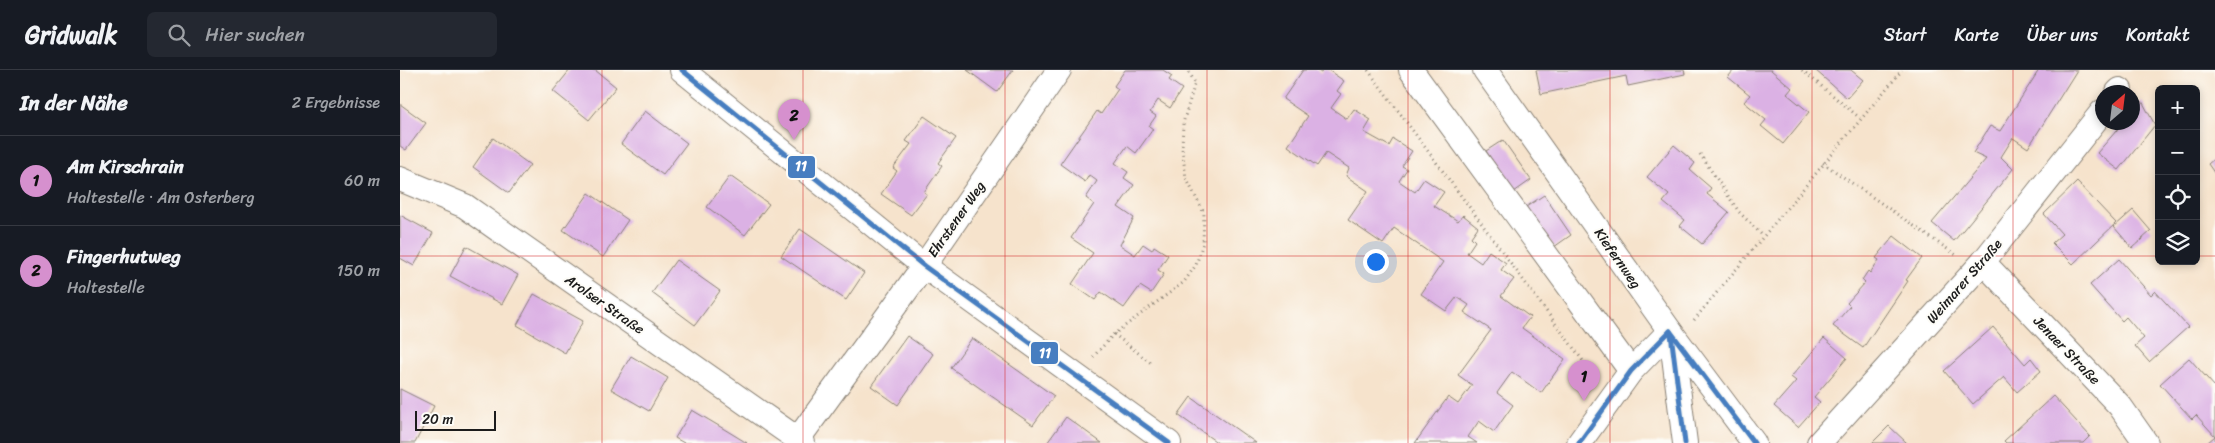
<!DOCTYPE html>
<html lang="de">
<meta charset="utf-8">
<style>
:root{--surface:#171b24;--page:#242831;--text:#f1f3f6;--muted:#9ea1a6;--line:#363941;--accent:#d690ce}
body{margin:0;font-family:Sriracha,sans-serif;background:var(--page);color:var(--text)}
.controls{position:absolute;right:15px;top:15px;display:grid;overflow:hidden;border-radius:8px;box-shadow:0 2px 8px #0003}
.controls button{width:45px;height:45px;display:grid;place-items:center;padding:0;border:0;border-bottom:1px solid var(--line);background:var(--surface);color:var(--text);font:25px sans-serif}
.compass{position:absolute;left:1695px;top:15px;width:45px;height:45px;border-radius:50%;background:var(--surface);box-shadow:0 2px 8px #0003;rotate:28deg}
.scale{position:absolute;left:15px;bottom:12px;width:81px;box-sizing:border-box;padding-left:5px;border:2px solid #1c1c1c;border-top:0;font-size:14px;line-height:18px;white-space:nowrap;color:#1c1c1c;-webkit-text-stroke:4px #fdfcf7;paint-order:stroke}
.you{position:absolute;left:975px;top:191px;width:18px;height:18px;margin:-12px;border:4px solid #fff;border-radius:50%;background:#1a73e8;box-shadow:0 0 0 8px #1a73e833}
.badge{display:grid;place-items:center;width:32px;height:32px;border-radius:50%;background:var(--accent);color:#111;font-size:16px;font-weight:700}
.pin{position:absolute;translate:-50% -41px;filter:drop-shadow(0 1px 2px #0008)}
.pin::after{content:'';position:absolute;top:26px;width:18px;height:15px;background:inherit;clip-path:polygon(0 0,100% 0,50% 100%)}
.list{margin:0;padding:0;list-style:none}
h2{display:flex;justify-content:space-between;align-items:center;height:65px;margin:0;padding:0 20px;font-size:21px}
h2 small{font-size:16px;font-weight:400;color:var(--muted)}
.list li{display:grid;grid-template-columns:32px 1fr auto;gap:15px;align-items:center;box-sizing:border-box;height:90px;padding:0 20px;border-top:1px solid var(--line)}
.list b{display:block;font-size:19px;white-space:nowrap}
.list p{margin:0;font-size:16px;white-space:nowrap;color:var(--muted)}
.list em{font-size:16px;font-style:normal;color:var(--muted)}
.icon{flex:none;width:28px;height:28px;fill:none;stroke:currentColor;stroke-width:2;stroke-linecap:round;stroke-linejoin:round}
.map{position:relative;flex:none;width:1815px;height:373px;overflow:hidden}
header{display:flex;align-items:center;gap:30px;box-sizing:border-box;height:70px;padding:0 25px;background:var(--surface);border-bottom:1px solid var(--line)}
header strong{font-size:24px}
nav{display:flex;gap:28px;margin-inline-start:auto;font-size:18px}
.search{width:350px;height:45px;background:var(--page);display:flex;align-items:center;gap:12px;box-sizing:border-box;padding:0 18px;border-radius:8px;color:var(--muted);font-size:19px}
main{display:flex}
aside{flex:1;background:var(--surface)}
.map>svg:first-child{display:block}
</style>
<header>
<strong>Gridwalk</strong>
<div class="search"><svg class="icon" aria-label="search" viewBox="0 0 24 24"><circle cx="10" cy="10" r="6"/><path d="M15 15l6 6"/></svg>Hier suchen</div>
<nav><a>Start</a><a>Karte</a><a>Über uns</a><a>Kontakt</a></nav>
</header>
<main>
<aside>
<h2>In der Nähe<small>2 Ergebnisse</small></h2>
<ul class="list">
<li><span class="badge">1</span><div><b>Am Kirschrain</b><p>Haltestelle · Am Osterberg</p></div><em>60 m</em></li>
<li><span class="badge">2</span><div><b>Fingerhutweg</b><p>Haltestelle</p></div><em>150 m</em></li>
</ul>
</aside>
<div class="map">
<svg width="1815" height="373" viewBox="0 0 1815 373">
<rect width="100%" height="100%" fill="#fdfcf7"/>
<filter id="ink" filterUnits="userSpaceOnUse"><feTurbulence type="fractalNoise" baseFrequency=".02" numOctaves="2"/><feDisplacementMap in="SourceGraphic" scale="10" xChannelSelector="R" yChannelSelector="G"/><feConvolveMatrix kernelMatrix="1 2 1 2 8 2 1 2 1" color-interpolation-filters="sRGB"/></filter>
<filter id="wash" filterUnits="userSpaceOnUse"><feTurbulence type="fractalNoise" baseFrequency=".0096" numOctaves="4" result="noise"/><feDisplacementMap in="SourceGraphic" scale="20" xChannelSelector="R" yChannelSelector="G"/><feGaussianBlur stdDeviation="1.12" result="paint"/><feColorMatrix in="noise" values="0 0 0 0 0 0 0 0 0 0 0 0 0 0 0 0 0 1.4 0 .05"/><feComposite in="paint" operator="in"/></filter>
<g filter="url(#wash)">
<rect width="100%" height="100%" fill="#f6e3cc"/>
<g id="blocks">
<g fill="#dbb1e4">
<polygon points="170,0 195,0 216,17 189,50 153,21"/>
<polygon points="567,0 613,0 597,22"/>
<polygon points="725,0 763,0 772,6 769,10 782,19 770,38 758,30 750,42 756,46 749,56 753,59 736,83 727,76 715,93 728,102 724,108 734,115 718,137 734,148 720,175 735,185 743,174 752,180 754,176 768,185 758,200 764,204 751,223 740,216 724,238 701,222 695,230 672,214 693,183 671,168 694,134 686,128 697,111 689,105 685,112 660,94 697,41 701,44 718,19 714,16"/>
<polygon points="903,0 916,0 921,3 923,0 928,0 944,11 937,21 941,24 931,38 947,49 954,39 971,50 964,62 989,76 993,69 1012,81 1002,96 1007,99 999,111 1015,122 1024,109 1044,122 1034,136 1058,151 1063,145 1078,157 1071,167 1075,171 1067,183 1081,193 1089,181 1106,193 1101,200 1114,209 1101,226 1130,247 1122,258 1165,289 1141,323 1112,302 1097,323 1113,335 1094,362 1079,351 1068,367 1077,373 1015,373 1048,327 1058,334 1072,315 1058,305 1091,260 1064,242 1069,235 1057,227 1046,241 1021,224 1043,192 994,158 983,174 948,150 968,121 946,106 949,98 926,83 917,96 888,76 908,46 883,29"/>
<polygon points="1136,0 1284,0 1285,4 1228,16 1226,6 1141,24"/>
<polygon points="1334,0 1371,0 1392,18 1387,24 1409,42 1383,74 1361,56 1366,50 1344,32 1350,25 1328,7"/>
<polygon points="1415,0 1451,0 1463,10 1447,28"/>
<polygon points="1639,0 1677,0 1628,78 1613,68 1601,87 1613,99 1554,171 1532,153 1586,89 1573,83 1590,56 1600,61"/>
<polygon points="1742,31 1755,55 1719,100 1697,83 1724,52 1732,52 1732,42"/>
<polygon points="0,34 26,53 6,80 0,76"/>
<polygon points="245,41 287,73 263,105 221,74"/>
<polygon points="524,46 556,68 538,93 542,96 524,122 527,124 511,145 481,124 497,101 493,98 511,74 506,71"/>
<polygon points="93,68 130,95 109,123 73,97"/>
<polygon points="1103,70 1131,110 1114,122 1086,81"/>
<polygon points="1274,75 1295,93 1290,100 1311,118 1307,124 1329,142 1302,174 1280,156 1285,150 1263,132 1269,125 1247,107"/>
<polygon points="1815,88 1815,104 1808,94"/>
<polygon points="330,106 369,134 345,165 307,137"/>
<polygon points="1677,112 1716,153 1673,194 1652,173 1662,164 1644,144"/>
<polygon points="189,123 228,150 203,187 163,160"/>
<polygon points="1144,125 1171,165 1154,177 1126,137"/>
<polygon points="1733,140 1751,161 1732,178 1714,157"/>
<polygon points="0,145 33,163 14,196 0,188"/>
<polygon points="400,159 464,203 446,230 381,186"/>
<polygon points="1494,166 1522,188 1506,210 1508,211 1463,278 1433,256 1450,236 1447,233 1465,213 1462,210 1468,201 1470,203 1479,190 1476,188"/>
<polygon points="66,176 118,205 102,234 50,206"/>
<polygon points="1719,189 1751,225 1755,221 1788,257 1749,292 1735,276 1744,268 1726,247 1722,251 1690,215"/>
<polygon points="276,190 320,221 295,255 252,223"/>
<polygon points="134,224 183,251 165,283 117,255"/>
<polygon points="1593,257 1625,294 1631,288 1641,301 1617,322 1604,307 1573,334 1544,301"/>
<polygon points="507,266 533,284 498,335 471,316"/>
<polygon points="572,268 654,326 633,355 551,298"/>
<polygon points="1424,268 1447,288 1414,327 1420,332 1398,357 1374,336 1396,311 1391,307"/>
<polygon points="231,286 268,308 249,341 211,319"/>
<polygon points="1789,288 1815,317 1815,373 1807,373 1815,366 1796,345 1792,349 1760,314"/>
<polygon points="0,319 34,336 15,373 0,373"/>
<polygon points="1653,326 1690,366 1683,373 1606,373 1604,371"/>
<polygon points="791,327 856,373 818,373 778,345"/>
<polygon points="292,340 324,359 347,373 284,373 275,368"/>
<polygon points="666,347 702,373 647,373"/>
<polygon points="1489,356 1507,373 1472,373"/>
</g>
</g>
</g>
<g filter="url(#ink)">
<use href="#blocks" fill-opacity="0" stroke="#898074" stroke-width="1"/>
<g fill="none" stroke-linecap="round" stroke-linejoin="round">
<defs>
<g id="minor">
<polyline points="282,0 524,196 769,373"/>
<polyline points="1011,0 1231,301"/>
<polyline points="1085,0 1270,261 1354,373"/>
<polyline points="1718,22 1720,20"/>
<polyline points="0,109 65,136 403,373"/>
<polyline points="1583,192 1720,336 1746,373"/>
<polyline points="1271,263 1285,373"/>
<polyline points="398,369 524,196 659,0"/>
<polyline points="1179,373 1231,301 1270,261"/>
<polyline points="1419,373 1583,192 1702,42"/>
</g>
</defs>
<use href="#minor" stroke="#898074" stroke-width="26"/>
<g stroke="#898074" stroke-width="3" stroke-dasharray="1 4" stroke-linecap="butt">
<polyline points="968,0 1195,307"/>
<polyline points="1402,0 1460,48"/>
<polyline points="1300,84 1339,142 1363,166"/>
<polyline points="1423,93 1556,185"/>
<polyline points="1294,250 1502,0"/>
<polyline points="714,264 751,293"/>
<polyline points="693,287 714,264 784,212 796,195 803,173 804,143 786,108 782,78 783,53 795,13 788,0"/>
</g>
<use href="#minor" stroke="#fff" stroke-width="24"/>
<defs>
<g id="bus-1">
<polyline points="282,0 524,196 769,373"/>
<polyline points="1270,261 1354,373"/>
<polyline points="1271,264 1285,373"/>
<polyline points="1179,373 1231,301 1270,261"/>
</g>
</defs>
<use href="#bus-1" stroke="#fdfcf7" stroke-width="9"/>
<use href="#bus-1" stroke="#477ec0" stroke-width="5"/>
</g>
</g>
<path fill="none" stroke="#d62828" stroke-width="1" stroke-opacity="0.55" d="M 202,0 L 202,373M 403,0 L 403,373M 605,0 L 605,373M 807,0 L 807,373M 1008,0 L 1008,373M 1210,0 L 1210,373M 1412,0 L 1412,373M 1613,0 L 1613,373M 0,186 L 1759,186M 1796,186 L 1815,186"/>
<g text-anchor="middle" stroke-width="4" stroke-linejoin="round" paint-order="stroke">
<g font-size="14" fill="#1c1c1c" stroke="#fdfcf7">
<text transform="translate(556 149) rotate(-55)" y="5">Ehrstener Weg</text>
<text transform="translate(1218 188) rotate(55)" y="5">Kiefernweg</text>
<text transform="translate(1564 211) rotate(-49)" y="5">Weimarer Straße</text>
<text transform="translate(205 234) rotate(35)" y="5">Arolser Straße</text>
<text transform="translate(1667 280) rotate(46)" y="5">Jenaer Straße</text>
</g>
</g>
<g stroke="#fdfcf7" stroke-width="2">
<rect x="387" y="85" width="29" height="24" rx="5" fill="#477ec0"/>
<rect x="630" y="271" width="29" height="24" rx="5" fill="#477ec0"/>
</g>
<g font-size="14" text-anchor="middle" font-weight="bold" fill="#fff">
<text x="401" y="101">11</text>
<text x="645" y="288">11</text>
</g>
</svg>
<div class="controls">
<button>+</button>
<button>−</button>
<button><svg class="icon" aria-label="locate" viewBox="0 0 24 24"><circle cx="12" cy="12" r="6"/><path d="M12 2v4M12 18v4M2 12h4M18 12h4"/></svg></button>
<button><svg class="icon" aria-label="layers" viewBox="0 0 24 24"><path d="M12 4l9 5-9 5-9-5zM3 14l9 5 9-5"/></svg></button>
</div>
<svg class="compass" viewBox="-18 -18 36 36"><path d="M0-13l5 13h-10z" fill="#e53935"/><path d="M0 13l5-13h-10z" fill="#9ea1a6"/></svg>
<div class="scale">20 m</div>
<div class="you"></div>
<div class="pin badge" style="left:1184px;top:331px">1</div>
<div class="pin badge" style="left:394px;top:70px">2</div>
</div>
</main>
